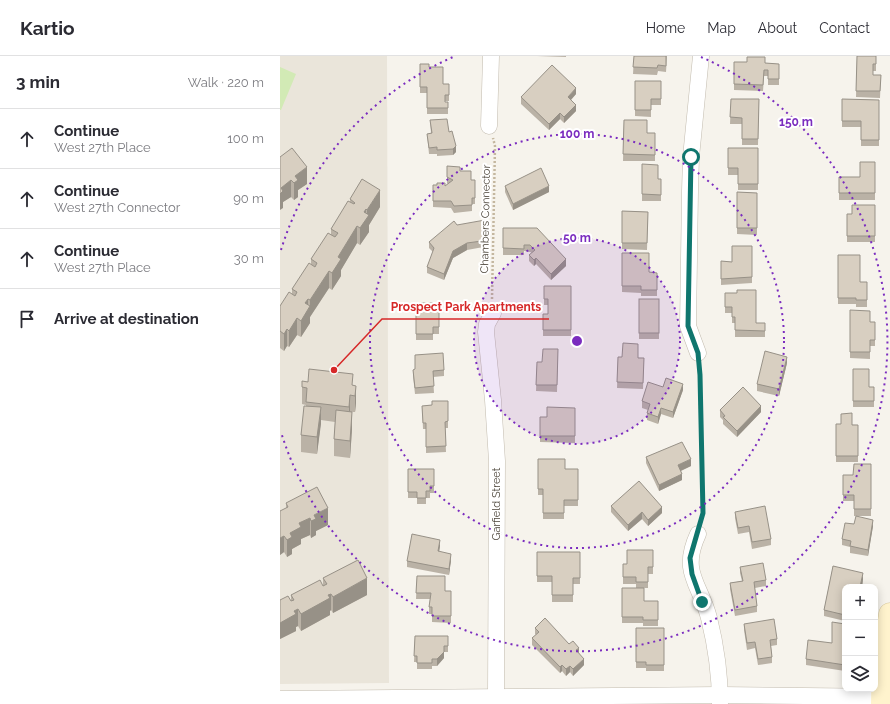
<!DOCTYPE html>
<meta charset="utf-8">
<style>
:root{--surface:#fff;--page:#f7f7f7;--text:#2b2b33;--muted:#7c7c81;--line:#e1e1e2}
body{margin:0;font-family:Raleway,sans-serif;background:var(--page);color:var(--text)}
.controls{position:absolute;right:12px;bottom:12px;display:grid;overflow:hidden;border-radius:8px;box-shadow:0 2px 10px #0003}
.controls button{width:36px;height:36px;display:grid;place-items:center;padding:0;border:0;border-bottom:1px solid var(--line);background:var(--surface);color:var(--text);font:20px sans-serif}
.stop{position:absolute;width:12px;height:12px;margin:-9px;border:3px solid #0f766e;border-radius:50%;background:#fff}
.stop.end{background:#0f766e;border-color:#fff;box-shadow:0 1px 4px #0008}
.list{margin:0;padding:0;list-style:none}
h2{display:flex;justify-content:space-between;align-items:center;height:52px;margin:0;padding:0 16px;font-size:17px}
h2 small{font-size:13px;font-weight:400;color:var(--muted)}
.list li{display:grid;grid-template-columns:26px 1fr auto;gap:12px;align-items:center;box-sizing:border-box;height:60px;padding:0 16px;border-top:1px solid var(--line)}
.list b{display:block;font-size:15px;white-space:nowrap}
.list p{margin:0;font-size:13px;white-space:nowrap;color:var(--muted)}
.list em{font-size:13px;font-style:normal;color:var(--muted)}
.icon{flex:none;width:22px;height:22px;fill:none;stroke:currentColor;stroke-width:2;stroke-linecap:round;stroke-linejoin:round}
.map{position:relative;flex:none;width:610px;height:648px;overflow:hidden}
header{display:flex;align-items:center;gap:24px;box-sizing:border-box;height:56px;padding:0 20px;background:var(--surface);border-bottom:1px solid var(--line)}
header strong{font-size:19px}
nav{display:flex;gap:22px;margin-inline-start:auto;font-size:14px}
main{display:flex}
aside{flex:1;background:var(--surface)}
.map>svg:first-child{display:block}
</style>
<header>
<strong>Kartio</strong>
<nav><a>Home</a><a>Map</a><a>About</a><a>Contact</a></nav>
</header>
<main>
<aside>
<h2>3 min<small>Walk · 220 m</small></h2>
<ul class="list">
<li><svg class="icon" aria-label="ahead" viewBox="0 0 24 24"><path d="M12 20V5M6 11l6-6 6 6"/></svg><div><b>Continue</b><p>West 27th Place</p></div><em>100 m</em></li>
<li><svg class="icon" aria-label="ahead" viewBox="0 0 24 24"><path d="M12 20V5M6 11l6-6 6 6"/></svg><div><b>Continue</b><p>West 27th Connector</p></div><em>90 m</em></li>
<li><svg class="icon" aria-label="ahead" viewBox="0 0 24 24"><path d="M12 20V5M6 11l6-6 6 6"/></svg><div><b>Continue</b><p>West 27th Place</p></div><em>30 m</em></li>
<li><svg class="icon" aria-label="arrive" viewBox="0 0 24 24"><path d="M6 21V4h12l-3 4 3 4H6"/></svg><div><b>Arrive at destination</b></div></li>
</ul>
</aside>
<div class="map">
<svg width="610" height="648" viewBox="0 0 610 648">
<rect width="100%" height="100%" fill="#f6f3ec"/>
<polygon fill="#eae5da" points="0,0 107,0 109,627 0,628"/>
<polygon fill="#d2eab5" points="0,11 16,18 1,54 0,54"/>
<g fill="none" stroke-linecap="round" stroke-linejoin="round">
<defs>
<g id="street">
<polyline points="209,70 211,0"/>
<polyline points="213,257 207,268 206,276 213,344 217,405 216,641"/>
<polyline points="418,297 408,270 410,135 411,101 421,0"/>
<path d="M 418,478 C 400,517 420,527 429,562 C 436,590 440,619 440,648"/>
<polyline points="0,643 440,639 610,641"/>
</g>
<polyline id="secondary" points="602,648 603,603 610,558"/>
</defs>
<use href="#street" stroke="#c2bbae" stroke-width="17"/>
<use href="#secondary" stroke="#d6c79b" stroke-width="23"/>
<g stroke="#c4b79f" stroke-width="2.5" stroke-dasharray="2 2" stroke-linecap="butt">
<polyline points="212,243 215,90 213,82"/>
<polyline points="419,311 423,457 421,464"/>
</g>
<use href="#street" stroke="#fff" stroke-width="16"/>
<use href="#secondary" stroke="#fff3cd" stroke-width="22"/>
</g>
<g fill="#bab2a6">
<polygon points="257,0 286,0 286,1"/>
<polygon points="354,0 387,0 386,16 378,15 377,19 353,18"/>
<polygon points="577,0 596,0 596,15 593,15 593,19 601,19 600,42 576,41"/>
<polygon points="454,6 499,8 499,29 488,29 488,20 484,20 483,35 454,34"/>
<polygon points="140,8 149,11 163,28 169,28 169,45 165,45 165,46 168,46 168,58 147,58 147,37 140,37"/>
<polygon points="355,25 381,25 381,49 371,49 371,61 355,60"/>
<polygon points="296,38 291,44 296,55 284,67 280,63 269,74 241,48 241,41"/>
<polygon points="451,43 479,43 478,89 462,89 462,68 450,68"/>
<polygon points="562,43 599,44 599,90 581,90 581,71 562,71"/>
<polygon points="150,64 169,76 176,96 173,99 157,100 157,98 149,98 147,78 151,77"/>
<polygon points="344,64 367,77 375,77 375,105 343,105"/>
<polygon points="448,92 478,92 478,134 458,134 458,119 448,119"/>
<polygon points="0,101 27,128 18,134 18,141 14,144 11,141 3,146 3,152"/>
<polygon points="595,106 595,144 559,144 559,121 580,121"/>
<polygon points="362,108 378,123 381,123 381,145 362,145"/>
<polygon points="167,110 180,115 191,124 195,124 195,148 192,148 192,155 174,157 171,152 153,151 153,129 165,130 168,128 167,127"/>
<polygon points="225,130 269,136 233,154 225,136"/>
<polygon points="457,136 477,137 477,179 457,178"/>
<polygon points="70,143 100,151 89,169 89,176 80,189 77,187 61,214 61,220 52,234 49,232 30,261 30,267 21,281 17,279 9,291 7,290 4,295 0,292 0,250 12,238 12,233 31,208 31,203 51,178 51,173 70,146"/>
<polygon points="595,149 595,186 567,186 567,158 572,158"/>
<polygon points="342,155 368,156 367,194 342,193"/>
<polygon points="177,169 209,184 209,190 187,194 173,202 164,224 147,217 147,211 153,196 149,192 149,186"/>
<polygon points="223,172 286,210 271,224 256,208 254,210 249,205 249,199 252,197 250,196 244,195 244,199 223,199"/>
<polygon points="472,190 472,227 441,229 441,205 452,206"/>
<polygon points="342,197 369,216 377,217 377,240 361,240 361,237 342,236"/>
<polygon points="558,199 580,226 587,226 587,251 576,251 576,248 558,248"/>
<polygon points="264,230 291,230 291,280 263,280 263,258 268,258 268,249 264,249"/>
<polygon points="445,237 476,267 485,267 485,281 455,281 455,267 452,267 452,257 445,257"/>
<rect x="359" y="243" width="20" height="40"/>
<polygon points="136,247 153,250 159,250 159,278 153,278 153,284 136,284"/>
<polygon points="570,254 590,266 595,273 595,290 590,290 590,303 570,302"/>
<polygon points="278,293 277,336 256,335 257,306 262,306"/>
<polygon points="135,299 164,314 164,320 153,321 154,337 135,338 133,320 133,314 135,313"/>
<polygon points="338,301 364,302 363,333 337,332"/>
<polygon points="507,307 499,340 477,335 477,328"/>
<polygon points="573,313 589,331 594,331 594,351 573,351"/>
<polygon points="73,330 76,330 76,347 75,356 72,356 72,373 70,402 54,400 54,383 55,366 41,364 37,398 21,396 21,379 26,350 26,349 22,348 22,331"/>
<polygon points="383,331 403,334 393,362 381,358 378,368 367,364 367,357 368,354 362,352 362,345"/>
<polygon points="168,345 168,372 165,372 166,396 146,397 146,373 143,373 142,350 152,349"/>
<polygon points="295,352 295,387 260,386 260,361 267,361"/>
<polygon points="440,354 481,356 457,381 443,368 443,364 440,361"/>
<polygon points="556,368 578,369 578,406 556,406"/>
<polygon points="366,401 411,410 401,415 402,424 379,435 366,407"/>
<polygon points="258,403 285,413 298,413 298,450 284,450 284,463 263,463 263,439 258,439"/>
<polygon points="591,408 591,460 574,460 574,445 563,445 563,419 573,419"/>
<polygon points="128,413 154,413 154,437 150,437 150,442 146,442 146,448 137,448 137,442 128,442"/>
<polygon points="6,447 48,469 36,475 36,479 31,482 30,479 21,483 21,488 12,493 12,498 7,501 4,496 0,499 6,452"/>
<polygon points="331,450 382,457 368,470 362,463 348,475 331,456"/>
<polygon points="455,456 491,483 491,489 472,493 469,476 458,478 455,462"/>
<polygon points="574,468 593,470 588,500 570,497 570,491 562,489 562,483"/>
<polygon points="160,490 159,496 171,504 169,519 127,511 127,505"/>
<polygon points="373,494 373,518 368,518 368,532 356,532 356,528 343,528 343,508 347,508"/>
<polygon points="257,496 300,496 300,528 293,528 293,546 272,546 272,526 257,526"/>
<polygon points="553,510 583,523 582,531 565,531 565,565 544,560 544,554"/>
<polygon points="460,511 486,524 486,530 475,532 477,550 477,556 455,560 450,533 450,527 462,525 460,517"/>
<polygon points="137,520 165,535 171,535 171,567 152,566 152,558 149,558 149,551 150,543 136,543"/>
<polygon points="43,522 87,539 53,557 51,554 50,555 50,559 21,575 18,570 16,571 16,575 0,583 0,544 11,545 11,539 43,530"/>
<polygon points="342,532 364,545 378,545 378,570 363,570 363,567 342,567"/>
<polygon points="464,568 497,583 497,589 491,590 492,601 492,607 478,609 475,592 467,594 464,574"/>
<polygon points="565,568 565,615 526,609 526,603 552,587"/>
<polygon points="255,572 289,588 299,597 304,609 293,620 290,616 286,620 282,615 280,617 252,589 252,582 256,579 255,578"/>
<polygon points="356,572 384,572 384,615 366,615 366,612 356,612"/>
<polygon points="135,580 168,580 168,596 164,596 164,602 157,610 152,610 152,613 137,613 137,606 134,606"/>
</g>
<g fill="#979187">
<polygon points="296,32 296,38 288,47 288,41"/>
<polygon points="296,49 296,55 284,67 284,61"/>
<polygon points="280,57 280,63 269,74 269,68"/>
<polygon points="176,90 176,96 173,99 173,93"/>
<polygon points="27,111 27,128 18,134 18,141 14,144 14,127 15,120"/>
<polygon points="11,124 11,141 3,146 3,152 0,154 0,138 1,132"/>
<polygon points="269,130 269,136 233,154 233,148"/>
<polygon points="100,134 100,151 89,169 89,176 80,189 80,172 84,156 86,153 86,164 87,161 87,154"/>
<polygon points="77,170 77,187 61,214 61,220 52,234 52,217 58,201"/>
<polygon points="187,187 187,194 173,202 164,224 164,218 173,195"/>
<polygon points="256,202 256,208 254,210 254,204"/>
<polygon points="286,203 286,210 271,224 271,218"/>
<polygon points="49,215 49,232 30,261 30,244"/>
<polygon points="28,243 28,254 30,250 30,267 21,281 21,265 25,247"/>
<polygon points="17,262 17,279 9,291 9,275"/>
<polygon points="7,273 7,290 4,295 4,278"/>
<polygon points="507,301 507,307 499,340 499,333"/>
<polygon points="403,328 403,334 393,362 393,356"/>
<polygon points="76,330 76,347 75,356 75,340"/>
<polygon points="70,339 70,356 69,367 69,351"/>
<polygon points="481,350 481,356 457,381 457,375"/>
<polygon points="41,351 41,368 37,398 37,381"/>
<polygon points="381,352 381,358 378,368 378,361"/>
<polygon points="72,356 72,373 70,402 70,385"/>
<polygon points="411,403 411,410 398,416 398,409"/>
<polygon points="402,418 402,424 379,435 379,429"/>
<polygon points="382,451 382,457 368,470 368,464"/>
<polygon points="48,452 48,469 36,475 36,479 31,482 31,465 34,459"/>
<polygon points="362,456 362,463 348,475 348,469"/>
<polygon points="30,462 30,479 21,483 21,488 12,493 12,498 7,501 7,484 10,477 19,467"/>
<polygon points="593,464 593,470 588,500 588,494"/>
<polygon points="4,480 4,496 0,499 0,482"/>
<polygon points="160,484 160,490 158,502 158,495"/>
<polygon points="171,498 171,504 169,519 169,513"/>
<polygon points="583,517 583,523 582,531 580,531"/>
<polygon points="87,522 87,539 53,557 53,541"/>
<polygon points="51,538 51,554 50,555 50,559 21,575 21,558"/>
<polygon points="18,553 18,570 16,571 16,575 0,583 0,567 14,555"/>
<polygon points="299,592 299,598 296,594"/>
<polygon points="164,596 164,602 157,610 157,603"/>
<polygon points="304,603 304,609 293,620 293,613"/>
<polygon points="282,609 282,615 280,617 280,611"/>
<polygon points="290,610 290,616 286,620 286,613"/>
</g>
<g fill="#d8cfc1" stroke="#979187">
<polygon points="354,0 386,0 386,10 378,9 377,12 353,11"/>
<polygon points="577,0 596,0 596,8 593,8 593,19 601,19 600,35 576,35"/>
<polygon points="467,1 485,1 485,7 499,8 499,23 488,23 488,14 484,14 483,29 454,28 454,6 467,6"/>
<polygon points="140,8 149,8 149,11 163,11 163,28 169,28 169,39 165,39 165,46 168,46 168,52 147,52 147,31 140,31"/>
<polygon points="272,9 296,32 288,41 296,49 284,61 280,57 269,68 241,41"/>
<polygon points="355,25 381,25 381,43 371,43 371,54 355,54"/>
<polygon points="451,43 479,43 478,83 462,83 462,62 450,61"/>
<polygon points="562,43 599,44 599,84 581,84 581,65 562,65"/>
<polygon points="167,63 169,76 172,75 176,90 173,93 157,94 157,91 149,92 147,78 152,77 150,64"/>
<polygon points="344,64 367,64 367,77 375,77 375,99 343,98"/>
<polygon points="12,92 27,111 15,120 18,124 14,127 11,124 1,132 3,135 0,138 0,101"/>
<polygon points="448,92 478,92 478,128 458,128 458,112 448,112"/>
<polygon points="580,106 595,106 595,137 559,137 559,121 580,121"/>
<polygon points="362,108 378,109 378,123 381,123 381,139 362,138"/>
<polygon points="167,110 180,111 180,115 191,115 191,124 195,124 195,142 192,142 192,149 174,150 171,145 153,145 153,129 157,129 157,127 165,127 165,130 173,124 167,121"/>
<polygon points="261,112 269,130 233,148 225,130"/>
<polygon points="82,123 100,134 87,154 86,153 84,156 89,159 80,172 77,170 58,201 61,203 52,217 49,215 30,244 28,243 25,247 30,250 21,265 17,262 9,275 7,273 4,278 0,275 0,250 9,236 15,240 17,236 12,233 29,207 35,211 37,207 31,203 48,177 55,181 58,177 51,173 68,145 74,148 75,147 70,143"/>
<polygon points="457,136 477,137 477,172 457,172"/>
<polygon points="572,149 595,149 595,180 567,180 567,158 572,158"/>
<polygon points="342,155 368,156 367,187 342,187"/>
<polygon points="205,164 209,184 187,187 173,195 164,218 147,211 154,192 149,186 174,165 177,169"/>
<polygon points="223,172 257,172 286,203 271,218 256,202 254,204 249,199 255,194 250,189 244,189 244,193 223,192"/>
<polygon points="452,190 472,190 472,221 441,223 441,205 452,206"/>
<polygon points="342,197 369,197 369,216 377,217 377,234 361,234 361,230 342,230"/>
<polygon points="558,199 580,199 580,226 587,226 587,244 576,244 576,242 558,242"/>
<polygon points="264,230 291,230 291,274 263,274 263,258 268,258 268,243 264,243"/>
<polygon points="457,234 476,234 476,267 485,267 485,275 455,274 455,261 452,261 452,251 445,251 445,237 457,237"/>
<rect x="359" y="243" width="20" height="34"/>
<polygon points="136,247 153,247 153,250 159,250 159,271 153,271 153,278 136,278"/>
<polygon points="570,254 590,255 590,266 595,266 595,284 590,284 590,296 570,296"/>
<polygon points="343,287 358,288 358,302 364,302 363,327 337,326 338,301 342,301"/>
<polygon points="263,293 278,293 277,329 256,329 257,306 262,306"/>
<polygon points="485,295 507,301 499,333 477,328"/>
<polygon points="163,297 164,314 153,315 154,330 135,332 133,314 135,313 135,299"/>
<polygon points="29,313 73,318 72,329 76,330 75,340 70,339 69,351 26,346 27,332 22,331 22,325 28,326"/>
<polygon points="573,313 589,313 589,331 594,331 594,345 573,345"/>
<polygon points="386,322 403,328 393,356 381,352 378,361 367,357 370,348 362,345 368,326 383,331"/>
<polygon points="463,331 481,350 457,375 443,361 445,360 440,354"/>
<polygon points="152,345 168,345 168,365 165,366 166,390 146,391 146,367 143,367 142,350 152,349"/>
<polygon points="24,350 41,351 37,381 21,379"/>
<polygon points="267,351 295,352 295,380 260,380 260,361 267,361"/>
<polygon points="56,354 72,356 70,385 54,383"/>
<polygon points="572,357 572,369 578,369 578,400 556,400 556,368 561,368 561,358"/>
<polygon points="402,386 411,403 398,409 402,418 379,429 366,401"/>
<polygon points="258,403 285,403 285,413 298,413 298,444 284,444 284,457 263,457 263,433 258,433"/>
<polygon points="574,408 591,408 591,453 574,453 574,439 563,439 563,419 573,419"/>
<polygon points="128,413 154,413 154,430 150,430 150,435 146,435 146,442 137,442 137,436 128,436"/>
<polygon points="359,425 382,451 368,464 362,456 348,469 331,450"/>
<polygon points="37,431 48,452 34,459 36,463 31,465 30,462 19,467 21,471 10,477 12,481 7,484 4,480 0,482 0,455 8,451 6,447"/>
<polygon points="485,450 491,483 472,486 469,470 458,472 455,456"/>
<polygon points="576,460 593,464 588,494 570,490 571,485 562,483 565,467 574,468"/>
<polygon points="132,478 160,484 158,495 171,498 169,513 127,505"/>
<polygon points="347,494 373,494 373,511 368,511 368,526 356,526 356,521 343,521 343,508 347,508"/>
<polygon points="257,496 300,496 300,522 293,522 293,539 272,539 272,520 257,520"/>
<polygon points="78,504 87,522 53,541 51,538 48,539 50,542 21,558 18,553 14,555 16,558 0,567 0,544 8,540 11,545 14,544 11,539 40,524 43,530 47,528 43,522"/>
<polygon points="483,507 486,524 474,526 477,550 455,554 450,527 463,525 460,511"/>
<polygon points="553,510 583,517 580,531 576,531 568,529 568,531 565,531 565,559 544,554"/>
<polygon points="137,520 165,520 165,535 171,535 171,560 152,560 152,551 149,551 151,537 136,537"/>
<polygon points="342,532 364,532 364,545 378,545 378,564 363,564 363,561 342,561"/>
<polygon points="265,562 289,588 293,585 299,592 296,594 304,603 293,613 290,610 286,613 282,609 280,611 252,582 259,576 255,572"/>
<polygon points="494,563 497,583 490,584 492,601 478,603 475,586 467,587 464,568"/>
<polygon points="552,566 565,568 565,609 526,603 528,584 552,587"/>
<polygon points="356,572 384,572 384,609 366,609 366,606 356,606"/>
<polygon points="135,580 168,580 168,590 164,590 164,596 157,603 152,603 152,607 137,607 137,600 134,600"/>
</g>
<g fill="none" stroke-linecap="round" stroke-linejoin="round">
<polyline stroke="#0f766e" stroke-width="5" points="411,101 408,270 418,297 420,319 423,457 410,502 412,518 422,546"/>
</g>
<circle cx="297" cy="285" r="103" fill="#7b2cbf" fill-opacity=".12"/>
<g fill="none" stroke="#7b2cbf" stroke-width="2" stroke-dasharray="2 4">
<circle cx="297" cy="285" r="103"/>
<circle cx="297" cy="285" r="207"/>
<path d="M1 194A310 310 0 0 1 173 1M421 1A310 310 0 1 1 1 376"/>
</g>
<g text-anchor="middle" stroke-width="4" stroke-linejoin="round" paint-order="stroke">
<g font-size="11" fill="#4b4439" stroke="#fff">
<text transform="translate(205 163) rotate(-89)" y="4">Chambers Connector</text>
<text transform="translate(216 448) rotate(-90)" y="4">Garfield Street</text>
</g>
</g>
<circle cx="297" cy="285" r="6" fill="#7b2cbf" stroke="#fff" stroke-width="2"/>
<g font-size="12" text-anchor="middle" font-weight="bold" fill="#7b2cbf" stroke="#fff" stroke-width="4" stroke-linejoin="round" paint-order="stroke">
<text x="516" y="70">150 m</text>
<text x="297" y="82">100 m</text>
<text x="297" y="186">50 m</text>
</g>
<path fill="none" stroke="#d62828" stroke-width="1.5" d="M54 314L102 263H269"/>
<circle fill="#d62828" stroke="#fff" stroke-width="1.5" cx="54" cy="314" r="4"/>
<g font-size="12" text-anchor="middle" font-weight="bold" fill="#d62828" stroke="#fff" stroke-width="4" stroke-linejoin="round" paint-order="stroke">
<text x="186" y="255">Prospect Park Apartments</text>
</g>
</svg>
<div class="controls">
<button>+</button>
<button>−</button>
<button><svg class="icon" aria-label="layers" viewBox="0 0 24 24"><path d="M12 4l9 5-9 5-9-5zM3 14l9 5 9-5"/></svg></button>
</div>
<div class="stop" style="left:411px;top:101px"></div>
<div class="stop end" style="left:422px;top:546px"></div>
</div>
</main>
